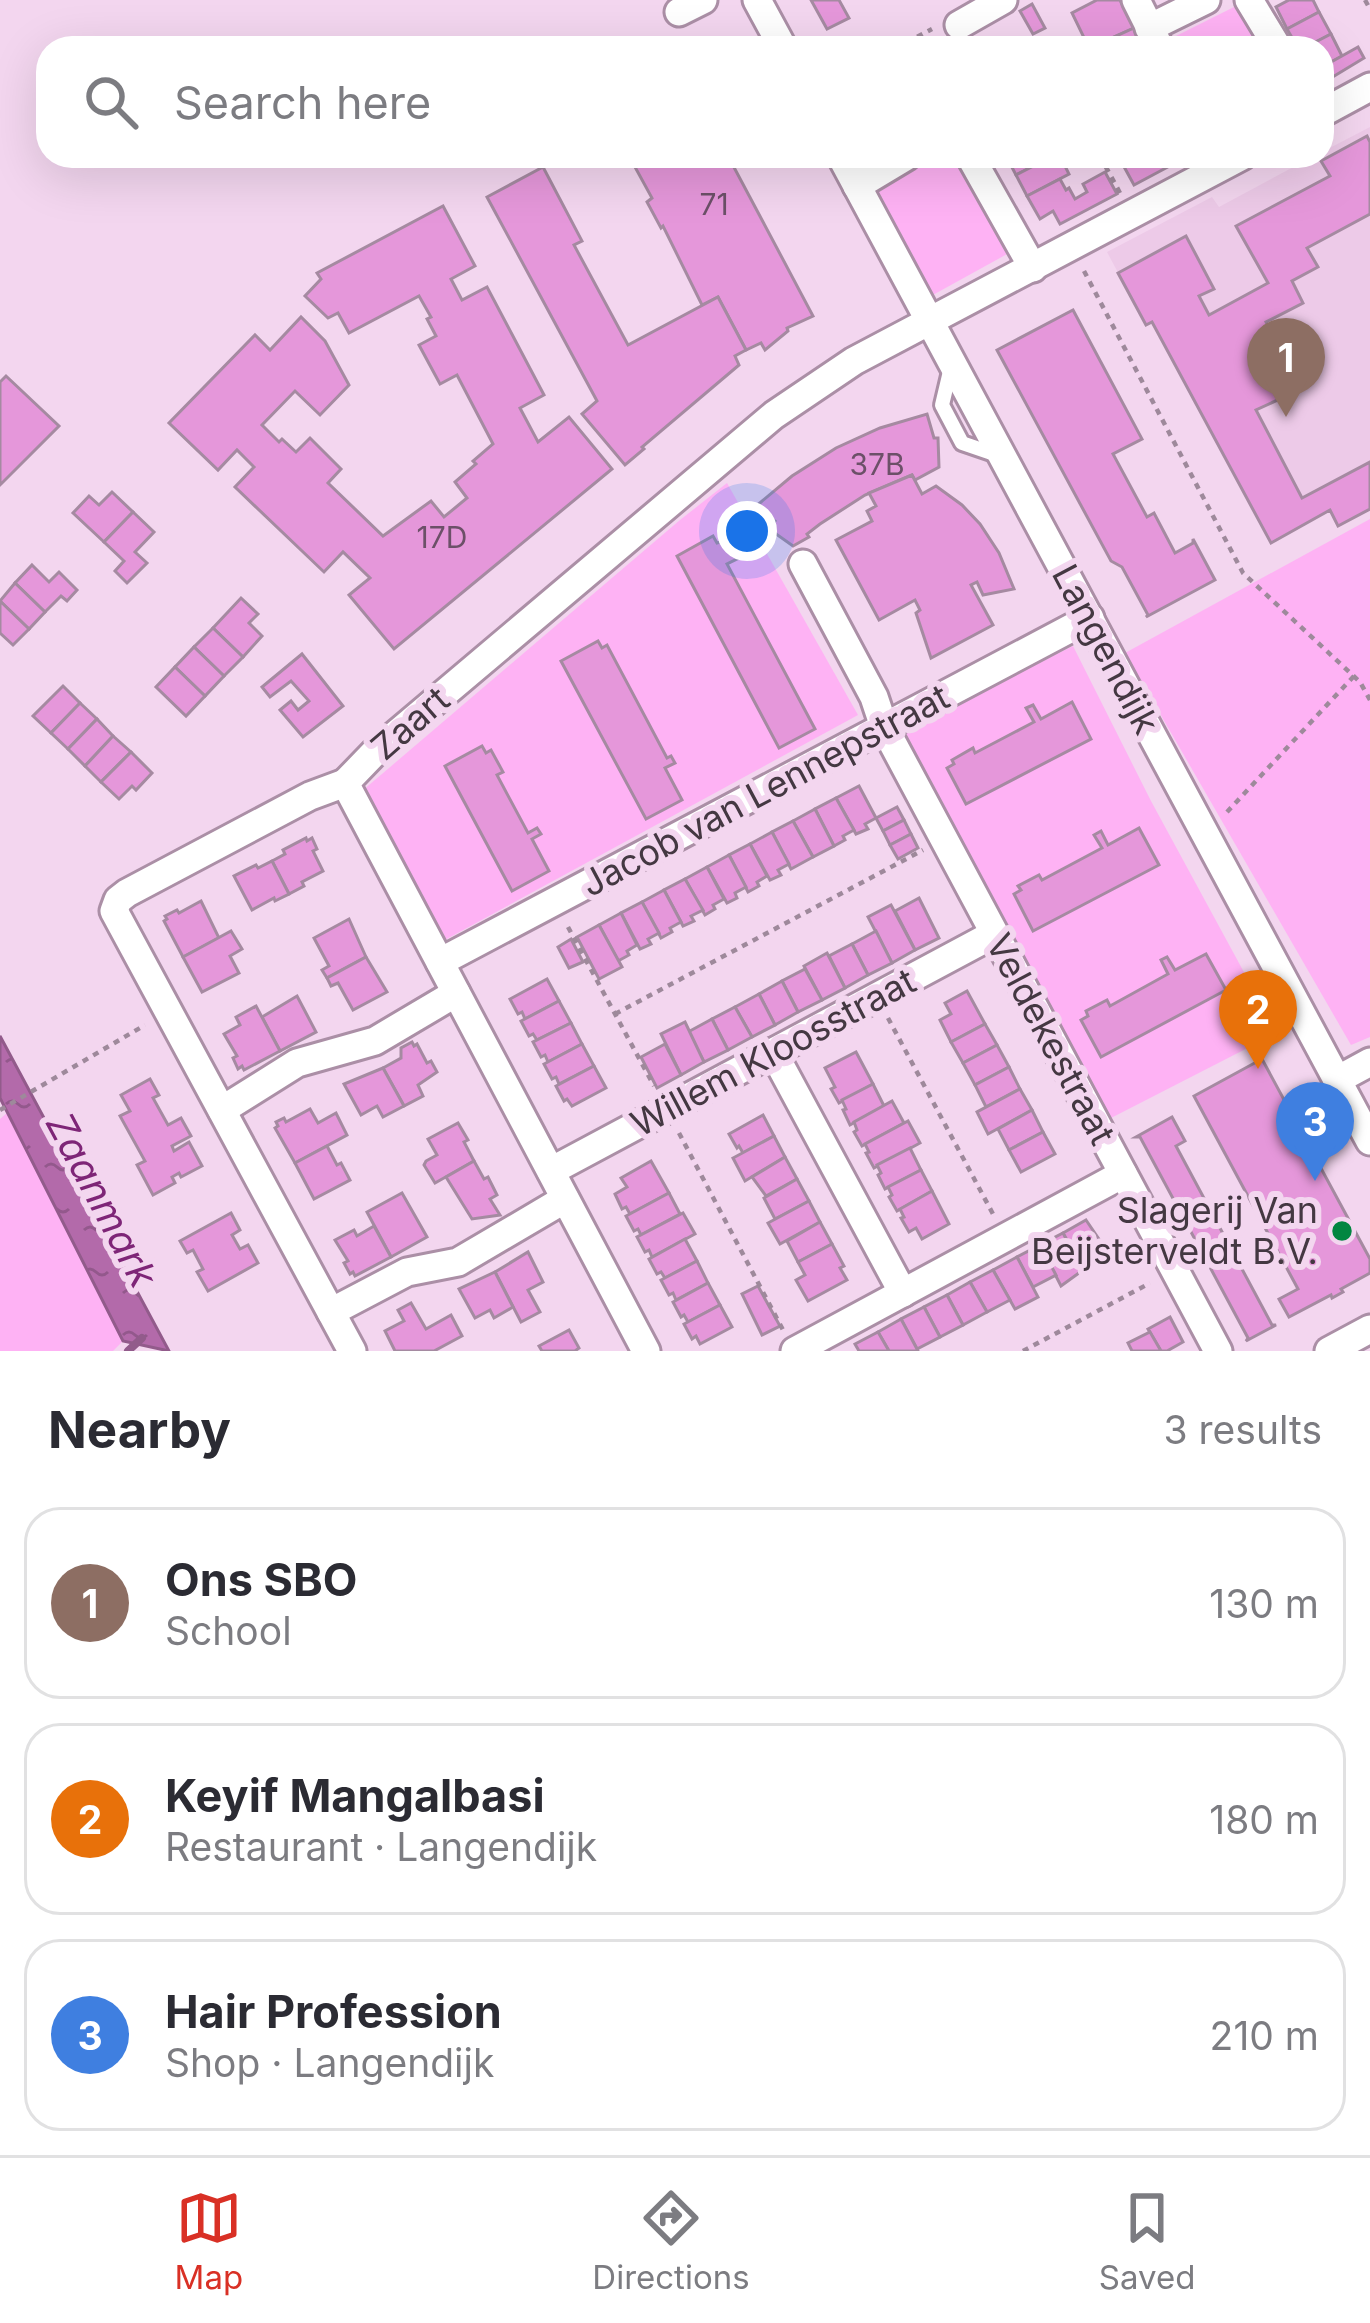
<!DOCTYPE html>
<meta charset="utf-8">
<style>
:root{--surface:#fff;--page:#f2f2f3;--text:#2b2b33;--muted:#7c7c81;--line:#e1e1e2;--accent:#d93025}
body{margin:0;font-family:Inter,sans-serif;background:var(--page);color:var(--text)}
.you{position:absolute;left:747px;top:531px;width:42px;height:42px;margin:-30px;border:9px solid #fff;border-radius:50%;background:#1a73e8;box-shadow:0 0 0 18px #1a73e833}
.badge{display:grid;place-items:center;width:78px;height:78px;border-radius:50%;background:var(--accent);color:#fff;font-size:39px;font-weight:700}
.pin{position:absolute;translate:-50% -99px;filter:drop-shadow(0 3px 6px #0008)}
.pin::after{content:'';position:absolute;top:63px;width:42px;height:36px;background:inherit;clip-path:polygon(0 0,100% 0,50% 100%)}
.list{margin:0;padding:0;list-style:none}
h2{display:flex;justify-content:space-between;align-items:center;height:156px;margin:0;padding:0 48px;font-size:51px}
h2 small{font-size:39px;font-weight:400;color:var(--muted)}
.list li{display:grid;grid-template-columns:78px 1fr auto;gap:36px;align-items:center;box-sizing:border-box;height:192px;margin:0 24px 24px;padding:0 24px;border:3px solid var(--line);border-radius:36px}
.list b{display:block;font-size:45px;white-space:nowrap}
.list p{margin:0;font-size:39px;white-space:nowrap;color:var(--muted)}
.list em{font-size:39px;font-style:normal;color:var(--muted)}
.icon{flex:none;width:66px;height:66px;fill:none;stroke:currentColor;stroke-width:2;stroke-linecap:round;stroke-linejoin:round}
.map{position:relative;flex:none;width:1370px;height:1351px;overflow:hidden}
.search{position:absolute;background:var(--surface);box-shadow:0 12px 48px #0002;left:36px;right:36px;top:36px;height:132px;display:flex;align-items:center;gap:30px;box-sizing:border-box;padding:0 42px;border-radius:36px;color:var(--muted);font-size:45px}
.sheet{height:804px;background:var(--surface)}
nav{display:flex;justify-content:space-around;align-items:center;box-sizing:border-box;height:168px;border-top:3px solid var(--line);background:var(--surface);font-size:33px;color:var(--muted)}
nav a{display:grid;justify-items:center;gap:6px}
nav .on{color:var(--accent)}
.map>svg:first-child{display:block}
</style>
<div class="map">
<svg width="1370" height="1351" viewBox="0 0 1370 1351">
<defs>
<pattern id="water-ripples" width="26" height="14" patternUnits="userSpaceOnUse" patternTransform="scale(3)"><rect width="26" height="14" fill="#b36aaa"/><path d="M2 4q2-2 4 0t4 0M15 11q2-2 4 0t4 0" fill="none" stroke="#93588c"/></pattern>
</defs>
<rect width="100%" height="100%" fill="#f3d6ef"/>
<polygon fill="#edcae8" points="1370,127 1370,509 1338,526 1329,510 1271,543 1152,323 1146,325 1107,252 1212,197 1219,207 1314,156 1322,156 1322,152"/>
<g fill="#feb2f4">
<polygon points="1242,3 1266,48 1172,48 1168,40"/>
<polygon points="935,156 969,156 1018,248 931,296 874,191"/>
<polygon points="727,483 858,715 443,941 362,791 680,520"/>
<polygon points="1370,519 1370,1037 1351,1045 1125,653"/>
<polygon points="1073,646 1151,801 1277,1033 1111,1118 903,731"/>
<polygon points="7,1113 123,1341 113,1351 0,1351 0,1119"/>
</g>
<polygon fill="url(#water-ripples)" stroke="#925b8b" stroke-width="3" points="0,1036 169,1351 123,1341 0,1098"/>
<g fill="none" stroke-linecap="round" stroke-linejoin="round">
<polyline stroke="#925b8b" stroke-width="8" points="128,1351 142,1338"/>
</g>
<g fill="#e597da" stroke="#a58aa1" stroke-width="3">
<polygon points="811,0 839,0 849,18 827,29"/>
<polygon points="1097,0 1120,0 1134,28 1089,48 1072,13"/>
<polygon points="1289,0 1313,0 1319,12 1287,29 1276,7"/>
<polygon points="1032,4 1045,28 1033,34 1020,11"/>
<polygon points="1319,12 1331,34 1304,48 1298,48 1287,29"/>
<polygon points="1134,28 1143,48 1104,48 1101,43"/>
<polygon points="1331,34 1342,56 1322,67 1322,48 1304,48"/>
<polygon points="1358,47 1364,58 1331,78 1324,66"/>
<polygon points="1367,136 1370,142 1370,214 1307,248 1318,267 1292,281 1303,303 1266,322 1273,335 1281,330 1310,385 1256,410 1302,498 1370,462 1370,509 1338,526 1330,510 1271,543 1152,322 1146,325 1118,273 1186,236 1214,289 1199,296 1209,315 1268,283 1236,226 1330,176 1321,161"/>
<polygon points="629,156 728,156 813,316 787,328 788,331 765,350 761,343 746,350 718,297 702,305 663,226 661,228 647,202 652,198"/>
<polygon points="1006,156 1053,156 1016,175"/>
<polygon points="1053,156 1060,156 1069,174 1027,196 1016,175"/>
<polygon points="1134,156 1138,163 1151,156 1176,156 1179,161 1134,185 1122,163"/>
<polygon points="543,167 582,241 574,245 628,345 718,297 746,350 735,356 739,365 642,447 644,449 625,465 582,414 597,401 487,197"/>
<polygon points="1105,172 1117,194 1060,224 1053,211 1040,219 1027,196 1060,179 1066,190 1069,188 1075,199 1087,192 1083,184"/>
<polygon points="443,206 475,266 451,279 462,300 487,287 544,395 520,408 538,442 569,417 612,469 394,649 349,595 370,578 343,552 324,572 235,487 254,467 237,450 218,470 169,423 255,335 270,350 301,317 325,341 349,385 320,415 295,391 262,425 279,442 282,439 296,452 310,438 341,469 328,483 383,536 431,501 444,517 467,498 455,482 476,464 473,461 493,444 457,375 440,384 419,345 436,336 427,319 431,317 419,296 349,333 338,313 328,318 305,296 321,279 317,273"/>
<polygon points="1073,310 1142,439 1113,454 1147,517 1154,513 1175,553 1193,543 1193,539 1215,580 1146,617 1148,615 1122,567 1111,561 997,350"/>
<polygon points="6,376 59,426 0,485 0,382"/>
<polygon points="927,414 934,438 938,438 939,467 915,480 912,475 865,495 820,524 807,534 809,537 793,546 769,529 775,521 755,507 792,476 836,448 880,428"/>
<polygon points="912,475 922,494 936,486 962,505 980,524 999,553 1014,589 983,595 977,582 971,585 993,625 931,658 916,613 920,610 915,600 879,620 836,540 872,521 867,511 876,506 869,493"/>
<polygon points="112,492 133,512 104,542 73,513 89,496 99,505"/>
<polygon points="133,512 154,532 135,552 147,563 127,583 115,571 124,561 104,542"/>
<polygon points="713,536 717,543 732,539 741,557 727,564 815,729 779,748 677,556"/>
<polygon points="32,565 49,582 59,572 77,590 67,601 61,596 45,612 15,583"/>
<polygon points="15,583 45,612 29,629 0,601"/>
<polygon points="241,598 258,614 249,623 262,636 243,657 213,628"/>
<polygon points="0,601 29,629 13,645 0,633"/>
<polygon points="213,628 243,657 224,676 194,647"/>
<polygon points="598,641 602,648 607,645 667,758 671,756 675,763 665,768 682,800 646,819 561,661"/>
<polygon points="194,647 224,676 205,696 175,667"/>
<polygon points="302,654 343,706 303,737 280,710 291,701 298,710 309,701 291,681 270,697 262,687"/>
<polygon points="175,667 205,696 186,716 156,687"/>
<polygon points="63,686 80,703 51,733 33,716"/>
<polygon points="1072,702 1091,739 966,804 947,768 954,764 952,760 973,748 975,753 1034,722 1026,708 1033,705 1041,719"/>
<polygon points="80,703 97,719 68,749 51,733"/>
<polygon points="97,719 113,736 85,766 68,749"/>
<polygon points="113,736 131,752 101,782 85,766"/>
<polygon points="482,746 486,753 491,750 503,772 497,775 528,833 537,828 541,834 532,839 549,871 512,891 445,766"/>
<polygon points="131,752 152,773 136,790 132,786 119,799 101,782"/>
<polygon points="859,786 876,818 865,824 868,829 856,834 836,798"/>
<polygon points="836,798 854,830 843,836 845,840 834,846 815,809"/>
<polygon points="897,807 904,820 883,831 876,818"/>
<polygon points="815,809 834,846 813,857 793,821"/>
<polygon points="904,820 911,834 890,845 883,831"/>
<polygon points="793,821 813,857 791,869 772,832"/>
<polygon points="1139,828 1159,865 1033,931 1014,894 1021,890 1018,886 1039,875 1042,880 1102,848 1094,835 1101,831 1108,845"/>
<polygon points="772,832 789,864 778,870 781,875 770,880 750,844"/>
<polygon points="911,834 918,848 898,859 890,845"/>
<polygon points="306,838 307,841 312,838 317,849 313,851 323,871 302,882 304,886 289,894 272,861 285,854 283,850"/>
<polygon points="750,844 767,876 757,882 759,886 748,892 729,855"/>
<polygon points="729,855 746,887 735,893 737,898 727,903 707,867"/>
<polygon points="272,861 289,894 275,901 274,898 252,910 234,876 256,865 258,868"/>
<polygon points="707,867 724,899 713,905 715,909 705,915 685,879"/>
<polygon points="685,879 703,910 691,916 694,921 683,926 664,890"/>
<polygon points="664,890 681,922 670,928 672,932 661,938 642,902"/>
<polygon points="919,898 939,938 915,950 895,911"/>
<polygon points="201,901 219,938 183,957 164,921 167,919 165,916 177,910 179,913"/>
<polygon points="642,902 659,933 648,939 651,944 640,949 621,913"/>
<polygon points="891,905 915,950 892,963 868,917"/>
<polygon points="621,913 637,945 627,951 629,955 618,961 599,925"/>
<polygon points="349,919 366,957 327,978 322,970 329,966 314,938"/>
<polygon points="599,925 622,967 599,979 577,937"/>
<polygon points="231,931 242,949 230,956 239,973 202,992 183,957"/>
<polygon points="876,931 892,963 868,975 852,944"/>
<polygon points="571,939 583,962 569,968 558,947"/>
<polygon points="852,944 868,975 845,988 829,956"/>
<polygon points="827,953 845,988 822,1000 804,966"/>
<polygon points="1206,954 1226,990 1101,1057 1081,1020 1088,1016 1086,1011 1107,1000 1110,1006 1168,974 1161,960 1167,957 1175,970"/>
<polygon points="366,957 387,992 353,1010 338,983 331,986 327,978"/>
<polygon points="805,969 822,1000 798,1012 782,981"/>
<polygon points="547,979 559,1001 525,1019 522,1012 518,1014 510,999"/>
<polygon points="782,981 798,1012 775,1025 759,994"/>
<polygon points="967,991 985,1024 951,1042 940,1020 951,1014 945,1003"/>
<polygon points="759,994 775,1025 752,1037 735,1007"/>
<polygon points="297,996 316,1032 280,1051 262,1017"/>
<polygon points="559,1001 571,1023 537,1040 533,1034 529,1036 521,1021"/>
<polygon points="256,1006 280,1051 244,1070 242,1066 238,1069 233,1058 237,1056 224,1034 240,1025 236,1017"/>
<polygon points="735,1007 752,1037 728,1050 712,1019"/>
<polygon points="712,1019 728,1050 704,1062 688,1032"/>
<polygon points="685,1022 704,1062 681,1075 661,1034"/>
<polygon points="571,1023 582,1044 548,1062 545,1055 541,1057 533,1042"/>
<polygon points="985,1024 997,1045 963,1063 951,1042"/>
<polygon points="412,1042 414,1046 417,1044 427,1063 431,1061 437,1072 418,1085 423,1096 404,1106 383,1068 401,1058 401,1048"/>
<polygon points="582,1044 594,1066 559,1084 556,1077 552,1079 544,1064"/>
<polygon points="665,1044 681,1075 657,1088 641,1057"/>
<polygon points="997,1045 1009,1067 975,1085 963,1063"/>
<polygon points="856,1052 873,1084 839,1103 831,1089 835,1087 825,1068"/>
<polygon points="1262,1059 1370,1259 1370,1273 1341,1289 1343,1292 1332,1298 1331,1295 1289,1317 1279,1299 1298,1289 1194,1096"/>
<polygon points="594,1066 606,1088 572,1106 567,1099 564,1101 556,1086"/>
<polygon points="1009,1067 1020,1089 986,1107 975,1085"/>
<polygon points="383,1068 404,1106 383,1117 377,1106 361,1115 344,1084"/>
<polygon points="150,1079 159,1095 153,1098 168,1125 181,1118 191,1136 172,1146 174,1151 189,1142 202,1166 181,1177 179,1173 172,1177 175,1183 153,1195 137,1165 145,1161 120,1116 130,1111 121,1095"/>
<polygon points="873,1084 884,1106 850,1125 843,1110 846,1109 842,1100"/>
<polygon points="1020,1089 1032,1110 988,1134 977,1112"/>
<polygon points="892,1101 904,1123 862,1146 854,1132 857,1130 854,1122"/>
<polygon points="310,1109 318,1123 336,1113 347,1135 295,1163 275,1128 278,1126 276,1122 284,1118 286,1122"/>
<polygon points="1032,1110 1043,1132 1009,1150 998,1129"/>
<polygon points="763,1115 774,1136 743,1153 739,1146 737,1148 729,1134"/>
<polygon points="1172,1117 1185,1141 1176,1146 1272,1325 1276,1325 1246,1341 1248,1338 1140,1137 1136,1137"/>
<polygon points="908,1121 920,1143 874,1168 866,1153 869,1152 865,1144"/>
<polygon points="458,1123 468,1140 464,1142 474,1161 435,1183 424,1165 426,1161 437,1155 428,1139"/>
<polygon points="1043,1132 1055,1154 1021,1172 1009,1150"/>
<polygon points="774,1136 785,1157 745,1181 733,1158"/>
<polygon points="327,1146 337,1165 341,1163 350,1180 314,1199 295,1163"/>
<polygon points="910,1148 921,1170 885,1189 878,1175 881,1173 877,1165"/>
<polygon points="785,1157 797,1179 766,1196 752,1177"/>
<polygon points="474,1161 484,1179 488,1177 497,1195 490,1199 500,1215 472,1219 446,1177"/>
<polygon points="651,1161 669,1193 630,1214 626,1207 622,1209 615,1194 627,1187 621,1178"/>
<polygon points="921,1170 932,1191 897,1211 889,1197 892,1195 888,1187"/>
<polygon points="797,1179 809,1201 775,1219 764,1198"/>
<polygon points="932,1191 949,1224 922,1239 916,1228 909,1232 901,1218 904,1217 900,1209"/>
<polygon points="402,1193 427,1237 391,1257 367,1212"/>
<polygon points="669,1193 680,1214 641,1235 638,1229 634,1231 626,1216"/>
<polygon points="809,1201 820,1222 780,1244 768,1223"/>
<polygon points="231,1213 240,1230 232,1235 240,1249 248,1245 258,1263 208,1291 197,1272 203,1269 193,1250 187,1253 180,1241"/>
<polygon points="683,1213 695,1234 652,1257 649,1250 645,1252 637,1237"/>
<polygon points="1086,1220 1105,1248 1079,1262 1063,1233"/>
<polygon points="820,1222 832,1244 798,1262 787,1241"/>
<polygon points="374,1226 391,1257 355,1276 353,1272 350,1274 344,1263 348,1261 335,1240 354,1230 357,1236"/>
<polygon points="1063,1233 1083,1270 1061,1286 1040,1245"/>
<polygon points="685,1239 697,1261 665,1278 661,1272 657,1274 649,1259"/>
<polygon points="832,1244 844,1266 840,1268 847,1280 808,1301 796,1280 805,1275 798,1262"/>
<polygon points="1040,1245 1056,1275 1033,1287 1017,1257"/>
<polygon points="528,1252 543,1282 528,1290 540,1312 521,1322 495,1272"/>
<polygon points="1017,1257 1038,1297 1015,1309 993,1270"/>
<polygon points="697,1261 708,1283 676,1300 673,1293 669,1295 661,1280"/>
<polygon points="993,1270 1010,1300 987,1312 970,1282"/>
<polygon points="495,1272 513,1307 494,1318 490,1310 475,1318 459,1289"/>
<polygon points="970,1282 987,1312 963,1325 947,1295"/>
<polygon points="708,1283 720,1305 688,1322 684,1315 681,1317 673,1302"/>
<polygon points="758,1286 780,1326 762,1335 742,1294"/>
<polygon points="947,1295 963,1325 940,1337 924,1307"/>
<polygon points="411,1303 426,1329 451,1315 462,1336 434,1351 395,1351 385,1331 404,1321 398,1310"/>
<polygon points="720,1305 732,1327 700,1344 696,1336 692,1339 684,1324"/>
<polygon points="924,1307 940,1337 917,1349 901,1319"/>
<polygon points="1170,1317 1183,1342 1167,1351 1161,1351 1148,1329"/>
<polygon points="901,1319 917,1349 918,1351 889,1351 878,1332"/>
<polygon points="569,1330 579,1348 575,1351 542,1351 539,1346"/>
<polygon points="878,1332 889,1351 859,1351 855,1344"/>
<polygon points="1150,1332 1161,1351 1132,1351 1128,1343"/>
</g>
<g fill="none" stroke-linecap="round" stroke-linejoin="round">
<defs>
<polyline id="service" points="951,367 942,405 962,443 1000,456"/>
<g id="minor">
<polyline points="757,0 783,48"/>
<polyline points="1136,0 1160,48"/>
<polyline points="1249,0 1278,48"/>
<polyline points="679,12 703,0"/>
<polyline points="959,25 1003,0"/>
<polyline points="1149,28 1206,0"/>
<polyline points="1322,113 1370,87"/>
<polyline points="841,156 1370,1141"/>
<polyline points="970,156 1033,268"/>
<polyline points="857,186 907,156"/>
<polyline points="803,564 874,697 884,727 1218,1351"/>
<polyline points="345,783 310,796 127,893 118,900 114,911 352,1351"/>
<polyline points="440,962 1090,618"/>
<polyline points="773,1052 903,1293"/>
<polyline points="1337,1080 1370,1062"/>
<polyline points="222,1110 297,1063 375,1041 456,993"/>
<polyline points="551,1171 994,934"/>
<polyline points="331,1312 407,1272 458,1262 565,1199"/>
<polyline points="646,1351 345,783 375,752 774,415 854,361 1242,156"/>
<polyline points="795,1351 1123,1174"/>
<polyline points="1329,1351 1370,1329"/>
</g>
</defs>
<use href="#service" stroke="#ab8fa6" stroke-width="20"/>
<use href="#minor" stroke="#ab8fa6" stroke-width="33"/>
<g stroke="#9e899b" stroke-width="4.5" stroke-dasharray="6 6" stroke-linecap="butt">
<polyline points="1365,0 1370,9"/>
<polyline points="1039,43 1042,48"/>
<polyline points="896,48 932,29"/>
<polyline points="1100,156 1120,193"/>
<polyline points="1084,271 1243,573 1360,682 1370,700"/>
<polyline points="1227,812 1354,676"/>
<polyline points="568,927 654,1086"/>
<polyline points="615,1014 923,850"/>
<polyline points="888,1018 993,1214"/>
<polyline points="0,1110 145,1025"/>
<polyline points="679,1133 783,1330"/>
<polyline points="1023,1351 1150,1283"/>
</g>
<use href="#service" stroke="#fff" stroke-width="14"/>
<use href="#minor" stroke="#fff" stroke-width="27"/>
</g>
<circle fill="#028641" stroke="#f3d6ef" stroke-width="4.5" cx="1342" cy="1231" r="12"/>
<g text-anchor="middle" stroke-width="12" stroke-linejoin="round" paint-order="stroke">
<g font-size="30" fill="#6c5068">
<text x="714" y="215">71</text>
<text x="877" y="475">37B</text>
<text x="442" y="548">17D</text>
</g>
<g font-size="36" fill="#443842" stroke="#f3d6ef">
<text transform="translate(1106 649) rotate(62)" y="13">Langendijk</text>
<text transform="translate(410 723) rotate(-41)" y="13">Zaart</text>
<text transform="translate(765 790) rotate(-28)" y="13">Jacob van Lennepstraat</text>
<text transform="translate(1051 1039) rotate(62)" y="13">Veldekestraat</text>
<text transform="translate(773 1052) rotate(-28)" y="13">Willem Kloosstraat</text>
</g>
<g font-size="36" fill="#443842" stroke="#f3d6ef" text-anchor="end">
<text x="1318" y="1223">Slagerij Van<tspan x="1318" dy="41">Beijsterveldt B.V.</tspan></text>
</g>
<g font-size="39" font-style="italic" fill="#7e2577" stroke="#f3d6ef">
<text transform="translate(102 1200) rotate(62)" y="14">Zaanmark</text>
</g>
</g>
</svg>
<div class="you"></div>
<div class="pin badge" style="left:1286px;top:417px;background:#8d6e63">1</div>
<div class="pin badge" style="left:1258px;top:1069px;background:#e8710a">2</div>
<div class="pin badge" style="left:1315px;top:1181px;background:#3f7fe0">3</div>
<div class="search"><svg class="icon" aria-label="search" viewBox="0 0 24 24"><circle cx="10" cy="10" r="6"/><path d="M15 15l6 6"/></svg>Search here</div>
</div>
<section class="sheet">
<h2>Nearby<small>3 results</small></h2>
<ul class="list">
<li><span class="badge" style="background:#8d6e63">1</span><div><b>Ons SBO</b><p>School</p></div><em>130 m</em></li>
<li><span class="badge" style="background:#e8710a">2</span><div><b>Keyif Mangalbasi</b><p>Restaurant · Langendijk</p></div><em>180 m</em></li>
<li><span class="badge" style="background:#3f7fe0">3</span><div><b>Hair Profession</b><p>Shop · Langendijk</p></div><em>210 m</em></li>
</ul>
</section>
<nav>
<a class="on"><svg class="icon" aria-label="map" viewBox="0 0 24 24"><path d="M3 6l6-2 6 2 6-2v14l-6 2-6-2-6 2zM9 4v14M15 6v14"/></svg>Map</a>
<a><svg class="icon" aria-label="directions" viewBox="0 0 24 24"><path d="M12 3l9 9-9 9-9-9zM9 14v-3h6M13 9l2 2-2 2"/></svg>Directions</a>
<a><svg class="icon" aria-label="saved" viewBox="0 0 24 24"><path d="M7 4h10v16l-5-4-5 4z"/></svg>Saved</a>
</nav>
